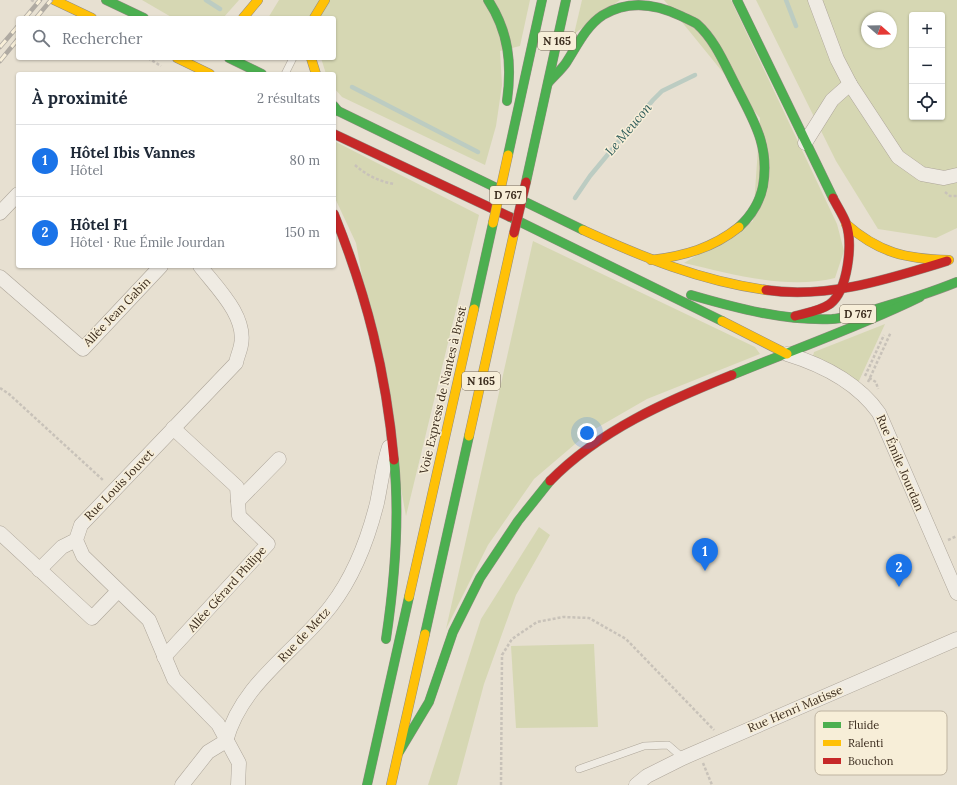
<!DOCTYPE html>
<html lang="fr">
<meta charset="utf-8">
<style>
:root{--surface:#fff;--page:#f6f6f7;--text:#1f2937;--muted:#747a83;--line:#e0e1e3;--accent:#1a73e8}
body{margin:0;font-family:Lora,serif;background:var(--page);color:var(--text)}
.controls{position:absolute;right:12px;top:12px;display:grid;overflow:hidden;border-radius:4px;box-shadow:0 1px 3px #0004}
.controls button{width:36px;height:36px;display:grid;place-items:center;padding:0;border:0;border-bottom:1px solid var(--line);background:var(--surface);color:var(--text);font:20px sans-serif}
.compass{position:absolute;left:861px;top:12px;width:36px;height:36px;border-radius:50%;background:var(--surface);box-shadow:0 1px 3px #0004;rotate:110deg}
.you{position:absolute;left:587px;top:433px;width:14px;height:14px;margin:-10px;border:3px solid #fff;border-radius:50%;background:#1a73e8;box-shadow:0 0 0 6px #1a73e833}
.badge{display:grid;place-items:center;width:26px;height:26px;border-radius:50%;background:var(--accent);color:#fff;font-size:13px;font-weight:700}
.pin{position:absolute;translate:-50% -33px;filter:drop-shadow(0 1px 2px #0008)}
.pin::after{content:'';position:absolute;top:21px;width:14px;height:12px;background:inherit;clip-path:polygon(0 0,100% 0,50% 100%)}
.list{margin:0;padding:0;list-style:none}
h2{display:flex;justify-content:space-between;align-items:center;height:52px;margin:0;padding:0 16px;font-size:17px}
h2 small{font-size:13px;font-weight:400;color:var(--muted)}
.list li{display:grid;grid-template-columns:26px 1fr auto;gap:12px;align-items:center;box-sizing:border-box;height:72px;padding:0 16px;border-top:1px solid var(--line)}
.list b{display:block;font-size:15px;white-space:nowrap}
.list p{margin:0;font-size:13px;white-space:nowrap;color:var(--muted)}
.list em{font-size:13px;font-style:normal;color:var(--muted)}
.icon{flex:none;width:22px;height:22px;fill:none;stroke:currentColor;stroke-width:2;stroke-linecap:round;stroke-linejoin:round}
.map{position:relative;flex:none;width:957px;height:785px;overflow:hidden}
.search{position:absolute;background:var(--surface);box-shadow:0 1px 3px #0004;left:16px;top:16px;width:320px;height:44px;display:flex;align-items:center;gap:10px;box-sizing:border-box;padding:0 14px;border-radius:4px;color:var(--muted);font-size:15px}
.panel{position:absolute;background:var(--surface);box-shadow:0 1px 3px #0004;left:16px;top:72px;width:320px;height:196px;border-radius:4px}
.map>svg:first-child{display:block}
</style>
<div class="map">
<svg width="957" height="785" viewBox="0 0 957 785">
<rect width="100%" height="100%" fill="#e7e0d1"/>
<g fill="#d6d7b3" fill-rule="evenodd">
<polygon points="142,0 239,0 223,18 173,18"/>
<polygon points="279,0 530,0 520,46 500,51 502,85 496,126 485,165 342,97 334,88 334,74 326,74 321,58 334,58 334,18 268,18"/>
<polygon points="582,0 620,0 574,34"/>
<path d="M 664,0 L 731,0 L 837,224 L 844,251 L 835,278 C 786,290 732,274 684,263 L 753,221 L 760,118 Z"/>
<path d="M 756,0 L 957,0 L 957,228 L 936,238 L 878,229 L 836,161 ZM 912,15 L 942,15 L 942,117 L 912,117 ZM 867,18 L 891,18 L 891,42 L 867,42 Z"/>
<polygon points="334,141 479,215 406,516 356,243 334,196"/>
<polygon points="533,241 755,347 760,354 647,399 588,433 534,479 488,545 446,629"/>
<polygon points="885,324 858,383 813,356 814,352"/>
<polygon points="539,527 550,535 516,595 484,684 457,785 428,785 481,619"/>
<polygon points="594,644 598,727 516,728 511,646"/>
</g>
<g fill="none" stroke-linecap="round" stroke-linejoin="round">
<g stroke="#bcccc2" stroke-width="4.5">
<polyline points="206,0 220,9"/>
<polyline points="786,0 796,26"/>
<polyline points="352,87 478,152"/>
<polyline points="575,198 590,176 653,100 662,91 695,75"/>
</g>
<defs>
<g id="lane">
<polyline points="285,74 293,58"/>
<polyline points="579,769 644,746 668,745 683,758"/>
</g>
<g id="street">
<polyline points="815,0 837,59 850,84 898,157 922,174 944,178 957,175"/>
<polyline points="805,143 832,100 850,84"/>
<polyline points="0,213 18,194"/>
<path d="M 200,266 C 216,287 247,316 241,345 C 240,351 237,357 236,363 L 81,525 L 76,540 L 83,556 L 149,620 L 174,679 L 218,724 L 239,763 L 238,785"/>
<polyline points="0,277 83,349 161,266"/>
<path d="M 787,354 C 823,365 857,382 879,413 L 957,593"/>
<polyline points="238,501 279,459"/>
<polyline points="0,533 92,618 118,591"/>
<polyline points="39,570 62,547 76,540"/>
<polyline points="164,657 268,544 239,516 237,487 173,428"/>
<path d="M 182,785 L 208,752 L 226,741 C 242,682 296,652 331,606 C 354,576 368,539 377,503 C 381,484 383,465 389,447"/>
<polyline points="636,785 647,776 683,758 957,639"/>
</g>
<g id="fast">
<polyline points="106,0 144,18"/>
<path d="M 488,0 C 509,32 512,64 507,101"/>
<polyline points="737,0 833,198"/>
<polyline points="229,58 262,74"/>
<path d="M 548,83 C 554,76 561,70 566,63 C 577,46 586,26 603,15 C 628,0 656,4 681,16 C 687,19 693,21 697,24 C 715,40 725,65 736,86 C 753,120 770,145 763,186 C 760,201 751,216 739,227"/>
<polyline points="334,106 338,111"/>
<polyline points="334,109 583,230"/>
<polyline points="508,155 542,0"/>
<polyline points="526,182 566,0"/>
<polyline points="510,217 722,321"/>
<path d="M 691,295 C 736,308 784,321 832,319 C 846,318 862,313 876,309 C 904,301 930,293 957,282"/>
<polyline points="474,309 493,223"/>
<path d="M 732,375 C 795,349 859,327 920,297"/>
<polyline points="425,634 469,436"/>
<path d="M 386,639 C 395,579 400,520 394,460"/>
<polyline points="399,752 429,702 453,632 480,578 518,521 550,481"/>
<polyline points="367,785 409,597"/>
</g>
<g id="slow">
<polyline points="54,0 92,18"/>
<polyline points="243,18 258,0"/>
<polyline points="314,18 325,0"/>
<polyline points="177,58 210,74"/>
<polyline points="311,58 316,74"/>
<path d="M 846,224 C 879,253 906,259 949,260"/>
<path d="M 583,230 C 642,257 701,281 766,290"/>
<path d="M 651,260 C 684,256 713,248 739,227"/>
<polyline points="722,321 787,354"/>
<polyline points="469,436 514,233"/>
<polyline points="409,597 474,309"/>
<polyline points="391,785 425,634"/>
</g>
<g id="jam">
<polyline points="334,134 510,217"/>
<path d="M 334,214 C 367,296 386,372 394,460"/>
<path d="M 766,290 C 828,299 888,279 947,261"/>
<path d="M 795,316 C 806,313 820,311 830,304 C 848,290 853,244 846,223 C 843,215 837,206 833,198"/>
<path d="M 550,481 C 600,430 667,401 732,375"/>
</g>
</defs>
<use href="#lane" stroke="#ada599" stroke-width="8"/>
<use href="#street" stroke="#ada599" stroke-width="15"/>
<use href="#fast" stroke="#928b80" stroke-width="10"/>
<use href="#slow" stroke="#928b80" stroke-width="10"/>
<use href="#jam" stroke="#928b80" stroke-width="10"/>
<g stroke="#c8c2b9" stroke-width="2.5" stroke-dasharray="3 2" stroke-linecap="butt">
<polyline points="31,0 37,3"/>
<polyline points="148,58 161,66"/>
<path d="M 355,165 C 366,175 380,182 395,184"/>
<polyline points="945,192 950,196 957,196"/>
<polyline points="865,376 884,335"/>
<polyline points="869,378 876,382 878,389"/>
<polyline points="868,382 891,332"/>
<polyline points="0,388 9,394 104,481"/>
<polyline points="948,540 957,536"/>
<polyline points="703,763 712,785"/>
<polyline points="501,785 502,655 512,639 537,622 563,617 589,618 626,639 714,730"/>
</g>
<use href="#lane" stroke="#efebe3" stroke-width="7"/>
<use href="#street" stroke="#efebe3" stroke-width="14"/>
<use href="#fast" stroke="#4caf50" stroke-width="9"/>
<use href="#slow" stroke="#ffc107" stroke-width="9"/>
<use href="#jam" stroke="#c62828" stroke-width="9"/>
<defs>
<g id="rail">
<polyline points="25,18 40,0"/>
<polyline points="36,18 51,0"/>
<polyline points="0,47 18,26"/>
<polyline points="0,61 18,39"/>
</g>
</defs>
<use href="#rail" stroke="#afaaa2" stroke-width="4.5"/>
<use href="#rail" stroke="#f7eed8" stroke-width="3" stroke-dasharray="9" stroke-linecap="butt"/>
<defs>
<polyline id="slow-bridge" points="493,223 508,155"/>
<polyline id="jam-bridge" points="514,233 526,182"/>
</defs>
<use href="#slow-bridge" stroke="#928b80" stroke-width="10" stroke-linecap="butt"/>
<use href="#jam-bridge" stroke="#928b80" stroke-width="10" stroke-linecap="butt"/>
<use href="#slow-bridge" stroke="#ffc107" stroke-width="9"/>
<use href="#jam-bridge" stroke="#c62828" stroke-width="9"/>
</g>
<g text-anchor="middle" stroke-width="3" stroke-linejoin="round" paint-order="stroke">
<g fill="#f7eed8" stroke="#756857" stroke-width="1">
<rect x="538" y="32" width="38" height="18" rx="3"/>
<rect x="490" y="186" width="36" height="18" rx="3"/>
<rect x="840" y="305" width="36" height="18" rx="3"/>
<rect x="462" y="372" width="38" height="18" rx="3"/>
</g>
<g font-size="11" font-weight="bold" fill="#3d2e20">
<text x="557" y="45">N 165</text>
<text x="508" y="199">D 767</text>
<text x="858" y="318">D 767</text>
<text x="481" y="385">N 165</text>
</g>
<g font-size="12" fill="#3d2e20" stroke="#f7eed8">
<text transform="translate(117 312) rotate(-46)" y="4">Allée Jean Gabin</text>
<text transform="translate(443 390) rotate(-77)" y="4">Voie Express de Nantes à Brest</text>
<text transform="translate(900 463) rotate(67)" y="4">Rue Émile Jourdan</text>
<text transform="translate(119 485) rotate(-46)" y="4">Rue Louis Jouvet</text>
<text transform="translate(227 589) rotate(-48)" y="4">Allée Gérard Philipe</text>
<text transform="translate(304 635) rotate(-47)" y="4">Rue de Metz</text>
<text transform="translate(795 709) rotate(-23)" y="4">Rue Henri Matisse</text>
</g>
<g font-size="13" font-style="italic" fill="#2f5d5a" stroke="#f7eed8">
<text transform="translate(628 129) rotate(-50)" y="5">Le Meucon</text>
</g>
</g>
<rect x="815" y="711" width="132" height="64" rx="6" fill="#f7eed8" stroke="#bfb4a1" stroke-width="1"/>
<rect x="823" y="722" width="18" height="6" fill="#4caf50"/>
<rect x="823" y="740" width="18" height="6" fill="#ffc107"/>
<rect x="823" y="758" width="18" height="6" fill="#c62828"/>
<g font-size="11" fill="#3d2e20">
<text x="848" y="729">Fluide</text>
<text x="848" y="747">Ralenti</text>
<text x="848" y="765">Bouchon</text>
</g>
</svg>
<div class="controls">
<button>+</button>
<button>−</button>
<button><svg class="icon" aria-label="locate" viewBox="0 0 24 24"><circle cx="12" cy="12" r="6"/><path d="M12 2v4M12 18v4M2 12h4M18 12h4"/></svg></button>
</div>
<svg class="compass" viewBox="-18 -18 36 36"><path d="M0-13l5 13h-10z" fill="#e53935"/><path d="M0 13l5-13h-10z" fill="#747a83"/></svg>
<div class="you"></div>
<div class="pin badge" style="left:705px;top:571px">1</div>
<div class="pin badge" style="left:899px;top:587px">2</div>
<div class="search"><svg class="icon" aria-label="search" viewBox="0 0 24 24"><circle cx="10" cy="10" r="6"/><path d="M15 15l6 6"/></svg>Rechercher</div>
<section class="panel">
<h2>À proximité<small>2 résultats</small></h2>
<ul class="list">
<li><span class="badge">1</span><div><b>Hôtel Ibis Vannes</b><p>Hôtel</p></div><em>80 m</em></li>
<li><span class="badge">2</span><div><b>Hôtel F1</b><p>Hôtel · Rue Émile Jourdan</p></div><em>150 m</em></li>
</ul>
</section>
</div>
